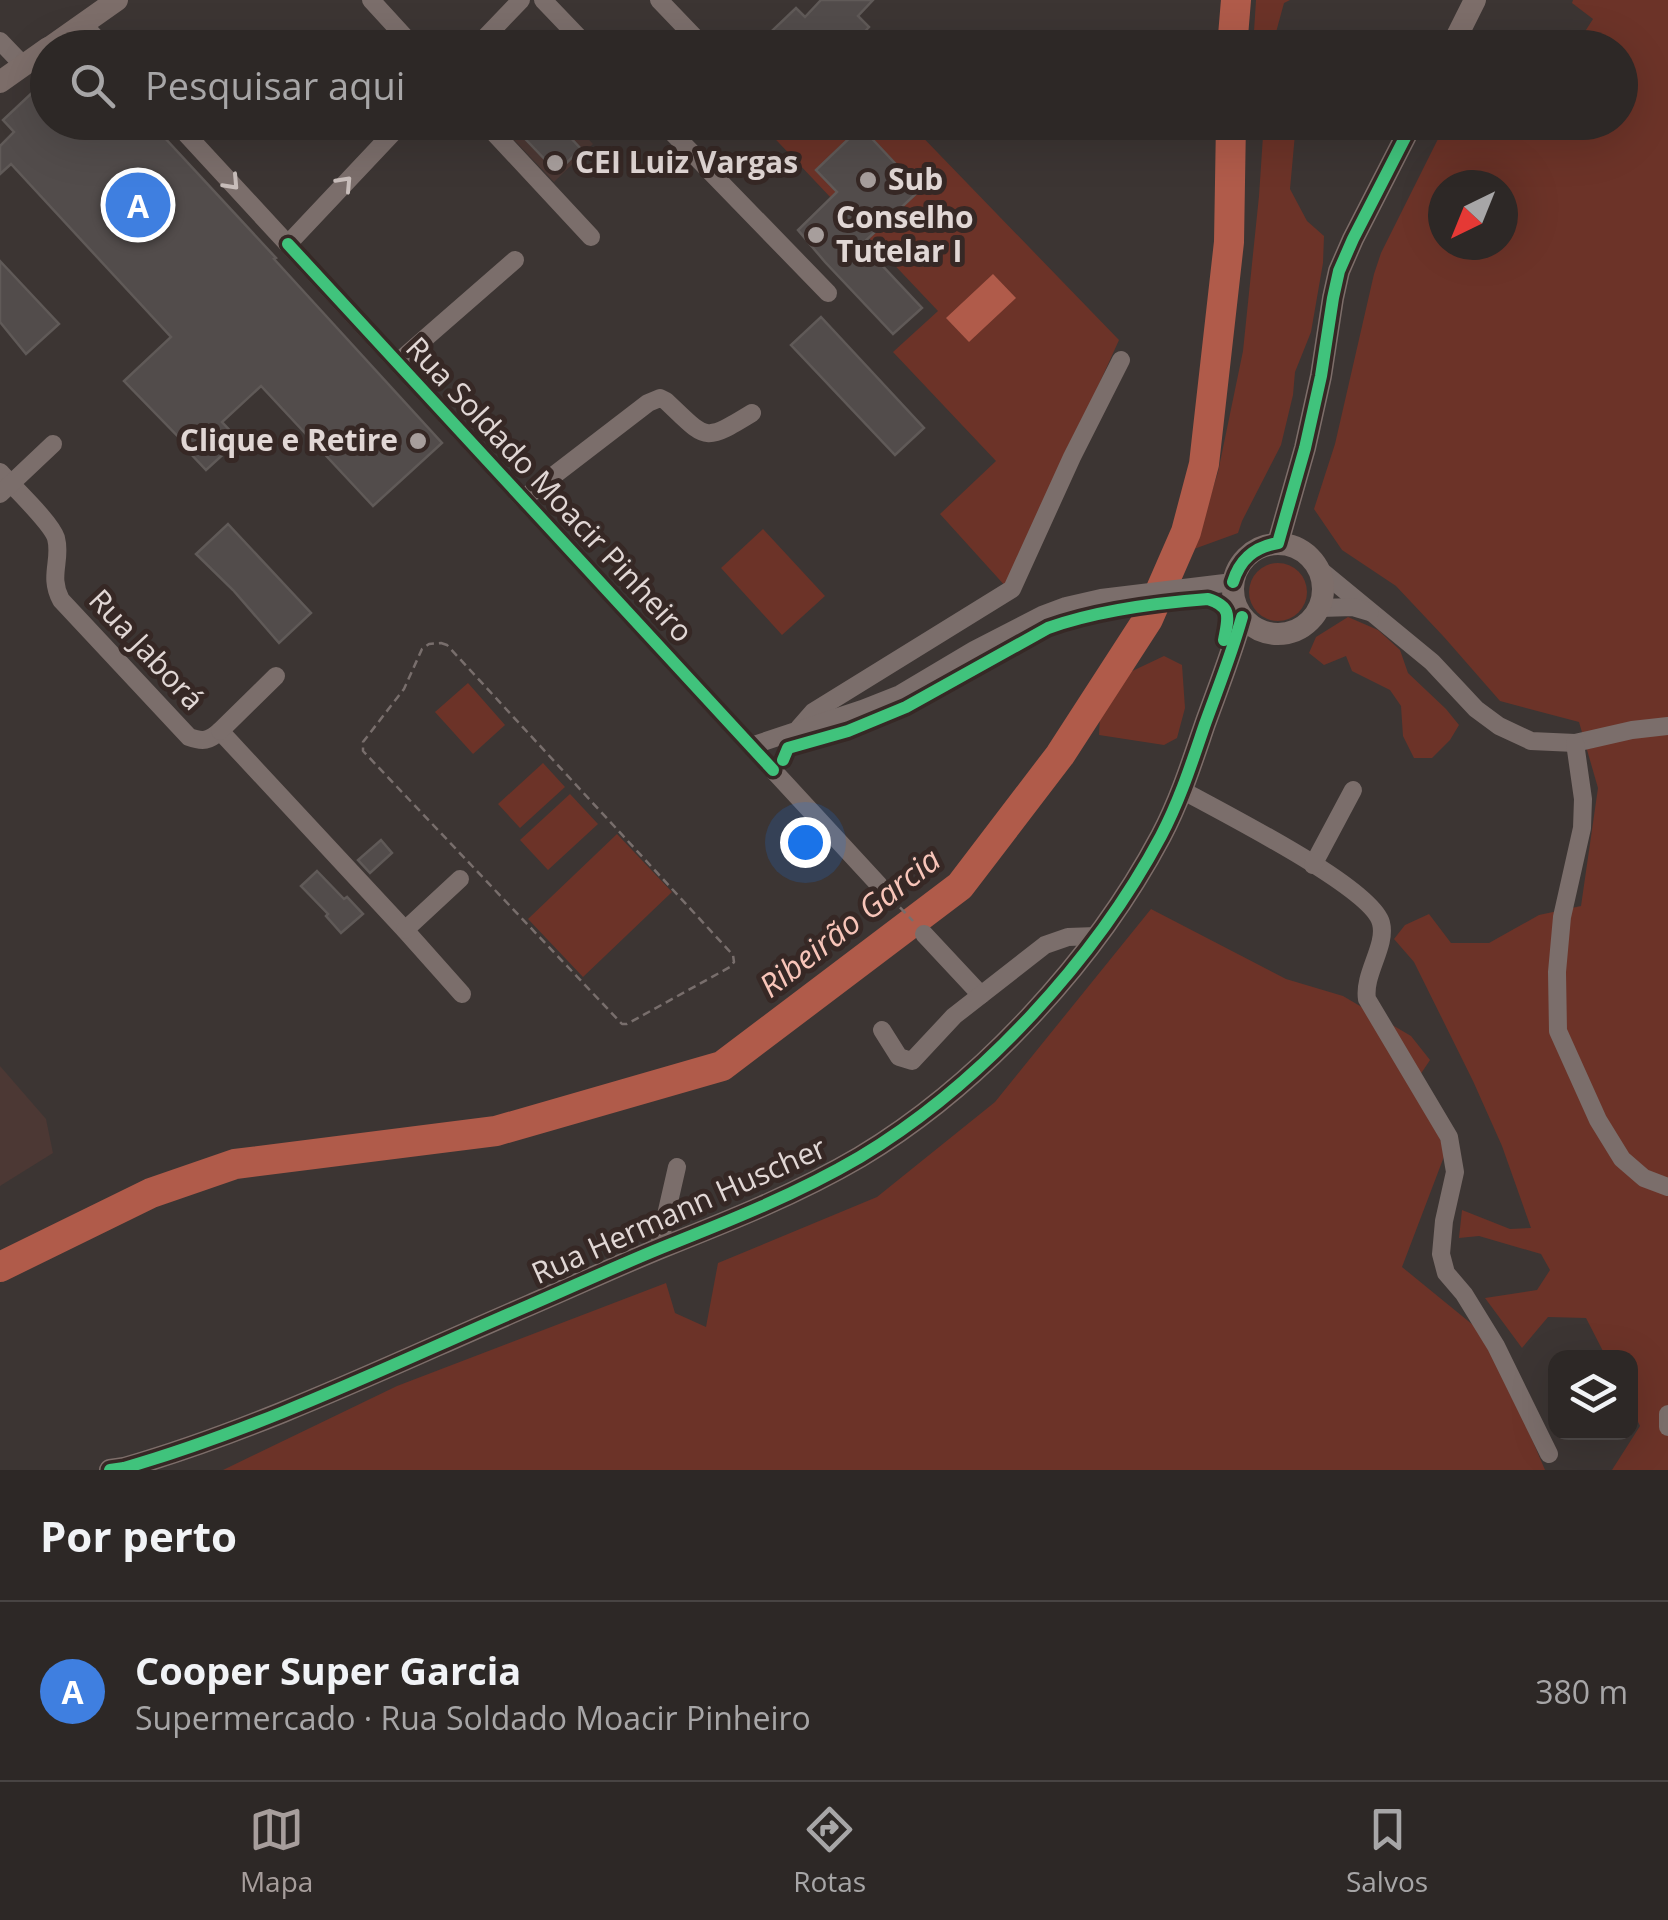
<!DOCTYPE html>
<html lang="pt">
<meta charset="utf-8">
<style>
:root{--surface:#2d2826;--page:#35302e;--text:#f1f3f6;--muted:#a7a6a7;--line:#484443;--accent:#a79e9c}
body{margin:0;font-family:"Open Sans",sans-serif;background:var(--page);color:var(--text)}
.controls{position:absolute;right:30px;bottom:30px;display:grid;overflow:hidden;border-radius:20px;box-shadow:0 10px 40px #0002}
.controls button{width:90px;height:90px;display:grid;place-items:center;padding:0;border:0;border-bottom:2px solid var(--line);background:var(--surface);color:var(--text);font:50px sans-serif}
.compass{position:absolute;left:1428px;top:170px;width:90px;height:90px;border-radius:50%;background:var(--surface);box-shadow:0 10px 40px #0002;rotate:223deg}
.you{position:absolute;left:805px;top:842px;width:35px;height:35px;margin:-25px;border:8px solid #fff;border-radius:50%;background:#1a73e8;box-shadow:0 0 0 15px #1a73e833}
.badge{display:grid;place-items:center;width:65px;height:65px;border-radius:50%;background:var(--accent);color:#fff;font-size:32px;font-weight:700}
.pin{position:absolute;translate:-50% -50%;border:5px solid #fff;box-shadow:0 2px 10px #0006}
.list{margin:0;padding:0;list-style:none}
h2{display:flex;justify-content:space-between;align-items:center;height:130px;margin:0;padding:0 40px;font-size:42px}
h2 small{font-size:32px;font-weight:400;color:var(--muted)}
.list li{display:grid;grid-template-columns:65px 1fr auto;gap:30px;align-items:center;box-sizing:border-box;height:180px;padding:0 40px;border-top:2px solid var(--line)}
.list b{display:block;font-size:38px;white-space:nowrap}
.list p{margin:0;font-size:32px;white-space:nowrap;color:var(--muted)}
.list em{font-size:32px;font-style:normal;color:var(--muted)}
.icon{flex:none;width:55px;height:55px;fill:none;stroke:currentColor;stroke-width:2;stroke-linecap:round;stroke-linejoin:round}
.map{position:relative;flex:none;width:1668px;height:1470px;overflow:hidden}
.search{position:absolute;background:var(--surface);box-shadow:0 10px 40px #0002;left:30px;right:30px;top:30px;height:110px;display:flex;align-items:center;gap:25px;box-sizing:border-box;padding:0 35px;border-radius:55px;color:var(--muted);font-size:38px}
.sheet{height:310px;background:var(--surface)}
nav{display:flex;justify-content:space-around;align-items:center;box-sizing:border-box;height:140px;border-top:2px solid var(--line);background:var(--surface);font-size:28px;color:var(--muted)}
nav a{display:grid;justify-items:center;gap:5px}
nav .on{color:var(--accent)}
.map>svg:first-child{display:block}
</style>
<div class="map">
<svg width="1668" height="1470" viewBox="0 0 1668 1470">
<rect width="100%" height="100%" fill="#3c3533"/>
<g fill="#4c3834">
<polygon points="500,122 573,123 593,144 554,182 499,124"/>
<polygon points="0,1066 46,1119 53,1153 0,1186"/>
</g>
<g fill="#6c3328" fill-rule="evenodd">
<polygon points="1256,0 1290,0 1284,3 1272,47 1253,47"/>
<path d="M 1573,0 L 1668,0 L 1668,1470 L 1612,1470 L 1640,1426 L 1631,1407 L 1630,1358 L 1606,1357 L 1586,1318 L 1548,1317 L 1522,1348 L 1485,1298 L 1537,1290 L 1550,1270 L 1541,1254 L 1479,1236 L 1459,1238 L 1462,1210 L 1510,1229 L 1531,1228 L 1502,1146 L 1473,1081 L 1414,962 L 1394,939 L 1405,925 L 1429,914 L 1451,943 L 1489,943 L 1539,915 L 1581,906 L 1598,788 L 1579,722 L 1500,701 L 1444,637 L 1396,586 L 1342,550 L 1314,509 L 1335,444 L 1374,274 L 1381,253 L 1446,123 L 1620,122 L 1620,48 L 1575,47 L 1593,19 L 1572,3 ZM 1443,185 L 1503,185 L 1503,245 L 1443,245 Z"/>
<polygon points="760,123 909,123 1119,340 1007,588 940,514 996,461 893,352 938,311"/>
<polygon points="1260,123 1296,123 1290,189 1307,221 1324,236 1323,263 1311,332 1295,372 1293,395 1281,445 1242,521 1238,533 1194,549 1218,472 1243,351 1259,196 1263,136"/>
<polygon points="763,529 825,596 782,635 721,568"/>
<circle cx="1278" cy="592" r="29"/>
<polygon points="1348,617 1378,630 1400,650 1408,673 1446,709 1459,725 1450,740 1432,758 1414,758 1403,736 1401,706 1390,690 1352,671 1346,656 1324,665 1309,653 1316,637"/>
<polygon points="1164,656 1182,665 1185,708 1177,738 1164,745 1099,735 1100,717 1126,674"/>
<polygon points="468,683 505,725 473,754 435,712"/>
<polygon points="543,763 565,787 520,828 498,804"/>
<polygon points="570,794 598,824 548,870 520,840"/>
<polygon points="617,834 672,892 583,977 528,919"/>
<polygon points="1151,909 1286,979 1343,996 1411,1036 1430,1060 1420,1075 1445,1154 1402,1267 1489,1338 1545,1470 223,1470 397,1386 666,1283 675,1313 706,1327 718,1263 877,1197 995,1102"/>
</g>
<polygon fill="#b05b4a" points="993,274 1016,298 969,342 946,318"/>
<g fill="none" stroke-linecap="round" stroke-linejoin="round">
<g stroke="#b05b4a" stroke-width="30">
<polyline points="1232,48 1236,0"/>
<polyline points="0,1267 151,1193 235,1164 496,1131 722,1066 960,886 1060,755 1148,619 1186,532 1204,464 1229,242 1231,122"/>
</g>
</g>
<g fill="#524c4b" stroke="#605a58" stroke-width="2.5">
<polygon points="821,0 873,0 858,16 869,27 849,48 754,48 796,8 805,17"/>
<polygon points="35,90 48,103 48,122 150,122 276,258 274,259 442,443 373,506 261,386 222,422 239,440 206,470 190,453 192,451 124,381 171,337 11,164 0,174 0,146 14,132 3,120"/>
<polygon points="509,122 582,122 569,136 581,149 557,172"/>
<polygon points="861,127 920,190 862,244 922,308 893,334 825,262 798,230 837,192 816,170"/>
<polygon points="0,261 59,324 26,354 0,322"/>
<polygon points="821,317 924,428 895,455 791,345"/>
<polygon points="228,524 311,613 279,643 233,590 196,554"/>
<polygon points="381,840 392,853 370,873 358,860"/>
<polygon points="317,871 344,899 347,897 363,914 341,933 326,916 328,914 301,886"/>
</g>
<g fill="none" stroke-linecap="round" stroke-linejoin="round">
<g stroke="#786e6c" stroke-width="2.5" stroke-dasharray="8 5" stroke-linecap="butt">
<polygon points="441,643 447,645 733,955 734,962 730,967 627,1024 622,1024 363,751 363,742 404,689 422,649 429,644"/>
<polyline points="891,898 913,921"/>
</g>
<g stroke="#7b6e6b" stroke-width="18">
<polyline points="371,0 415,48"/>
<polyline points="543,0 589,48"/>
<polyline points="659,0 705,48"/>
<polyline points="84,25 105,48"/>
<polyline points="0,41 23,65"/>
<polyline points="475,48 521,0"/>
<polyline points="175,122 879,885"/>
<polyline points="484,122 591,237"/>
<polyline points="662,122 828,293"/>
<polyline points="288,244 403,122"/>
<polyline points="398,362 515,260"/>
<path d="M 0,472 C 13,487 51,522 56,538 C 62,560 48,576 61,600 L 189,737 C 203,742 209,741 220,731 L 405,930 L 462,994"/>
<polyline points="0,494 53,444"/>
<path d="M 523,499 L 648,403 L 660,398 L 666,401 C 707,440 703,443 752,413"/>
<polyline points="1319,569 1432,662 1476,709 1499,726 1531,741 1575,743 1632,730 1668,726"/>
<polyline points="1320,608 1353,607 1370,612"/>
<polyline points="799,728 813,712 1012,589 1072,457 1121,360"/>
<polyline points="220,731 276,676"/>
<polyline points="1575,743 1583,799 1582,828 1562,917 1557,972 1558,1031 1598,1120 1622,1159 1644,1178 1668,1187"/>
<polyline points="751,746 862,709 900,694 974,650 1042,615 1066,606 1101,598 1233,582"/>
<path d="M 1182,790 C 1219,811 1372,887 1381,923 C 1387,946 1363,974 1367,999 L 1449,1137 L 1455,1172 L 1444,1221 L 1441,1254 L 1446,1273 L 1464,1294 L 1496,1346 L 1549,1454"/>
<polyline points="1313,865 1353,790"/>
<polyline points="405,930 460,879"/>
<polyline points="924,934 981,995"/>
<polyline points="882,1030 899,1057 912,1061 954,1016 1045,945 1068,937 1096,936"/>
<polyline points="658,1250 677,1167"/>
<polyline points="1668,1414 1668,1427"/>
</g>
<g stroke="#7d6e6a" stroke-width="22">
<polyline points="49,48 117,0"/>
<polyline points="1451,48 1475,0"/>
<polyline points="0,82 48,48"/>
<polyline points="1278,543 1305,448 1321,376 1333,298 1339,271 1353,239 1413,122"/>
<circle cx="1278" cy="589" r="45"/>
<path d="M 110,1470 L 124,1468 C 263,1428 397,1362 530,1305 C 574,1286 617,1266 661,1248 C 729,1221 797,1194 860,1157 C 980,1085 1095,960 1161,836 C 1180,800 1192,762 1205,724 C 1218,688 1232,653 1242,617"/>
</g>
<defs>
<g id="cycleway">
<polyline points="288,244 773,770"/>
<path d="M 1233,582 C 1240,559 1254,547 1278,543 L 1305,448 L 1321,376 L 1333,298 L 1339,271 L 1353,239 L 1413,122"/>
<path d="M 783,760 L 788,748 L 848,731 L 906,707 L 1048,628 C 1098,610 1155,603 1208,599 C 1233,607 1228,618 1224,640"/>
<path d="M 110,1470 L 124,1468 C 263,1428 397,1362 530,1305 C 574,1286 617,1266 661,1248 C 729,1221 797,1194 860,1157 C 980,1085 1095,960 1161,836 C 1180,800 1192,762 1205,724 C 1218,688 1232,653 1242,617"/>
</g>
</defs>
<use href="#cycleway" stroke="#362825" stroke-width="19"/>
<use href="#cycleway" stroke="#40c37c" stroke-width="12"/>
</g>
<defs><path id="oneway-chevron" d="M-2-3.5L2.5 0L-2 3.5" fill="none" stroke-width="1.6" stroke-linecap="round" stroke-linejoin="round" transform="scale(2.5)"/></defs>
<g stroke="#c8bdba">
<use href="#oneway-chevron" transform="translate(232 183) rotate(47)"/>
<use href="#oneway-chevron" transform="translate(345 183) rotate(-47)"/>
</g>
<g fill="#a79e9c" stroke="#362825" stroke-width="4">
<circle cx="555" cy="163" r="10"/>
<circle cx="868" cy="180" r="10"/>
<circle cx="816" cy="235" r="10"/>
<circle cx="418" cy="441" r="10"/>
</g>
<g text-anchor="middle" stroke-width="10" stroke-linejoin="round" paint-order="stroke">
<g font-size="30" font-weight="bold" fill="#e1d7d5" stroke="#362825" text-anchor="start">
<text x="575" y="173">CEI Luiz Vargas</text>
<text x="888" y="190">Sub</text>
<text x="836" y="228">Conselho<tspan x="836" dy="34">Tutelar I</tspan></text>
<text x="398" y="451" text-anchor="end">Clique e Retire</text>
</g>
<g font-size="30" fill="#e1d7d5" stroke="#362825">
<text transform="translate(549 490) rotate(47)" y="10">Rua Soldado Moacir Pinheiro</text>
<text transform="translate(146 650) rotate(47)" y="10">Rua Jaborá</text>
<text transform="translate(679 1211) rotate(-24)" y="10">Rua Hermann Huscher</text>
</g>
<g font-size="32" font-style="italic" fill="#f8c5b9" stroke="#362825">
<text transform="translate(850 923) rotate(-38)" y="11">Ribeirão Garcia</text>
</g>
</g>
</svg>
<div class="controls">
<button><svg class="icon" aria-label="layers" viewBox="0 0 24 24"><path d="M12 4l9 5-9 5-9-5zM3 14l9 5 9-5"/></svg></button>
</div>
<svg class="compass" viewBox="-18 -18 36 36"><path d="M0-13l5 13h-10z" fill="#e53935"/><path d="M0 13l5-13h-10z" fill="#a7a6a7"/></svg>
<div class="you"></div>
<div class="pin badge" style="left:138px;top:205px;background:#3f7fe0">A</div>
<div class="search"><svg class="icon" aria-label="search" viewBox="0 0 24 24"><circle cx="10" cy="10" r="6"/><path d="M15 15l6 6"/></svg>Pesquisar aqui</div>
</div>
<section class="sheet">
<h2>Por perto<small></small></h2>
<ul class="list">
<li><span class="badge" style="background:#3f7fe0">A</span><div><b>Cooper Super Garcia</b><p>Supermercado · Rua Soldado Moacir Pinheiro</p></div><em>380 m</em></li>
</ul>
</section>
<nav>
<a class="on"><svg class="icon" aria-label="map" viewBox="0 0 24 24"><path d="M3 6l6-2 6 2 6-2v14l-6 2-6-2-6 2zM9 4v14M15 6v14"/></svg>Mapa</a>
<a><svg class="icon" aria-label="directions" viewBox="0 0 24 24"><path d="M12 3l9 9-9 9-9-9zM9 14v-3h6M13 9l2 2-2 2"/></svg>Rotas</a>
<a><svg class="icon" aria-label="saved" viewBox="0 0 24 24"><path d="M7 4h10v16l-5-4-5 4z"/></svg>Salvos</a>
</nav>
